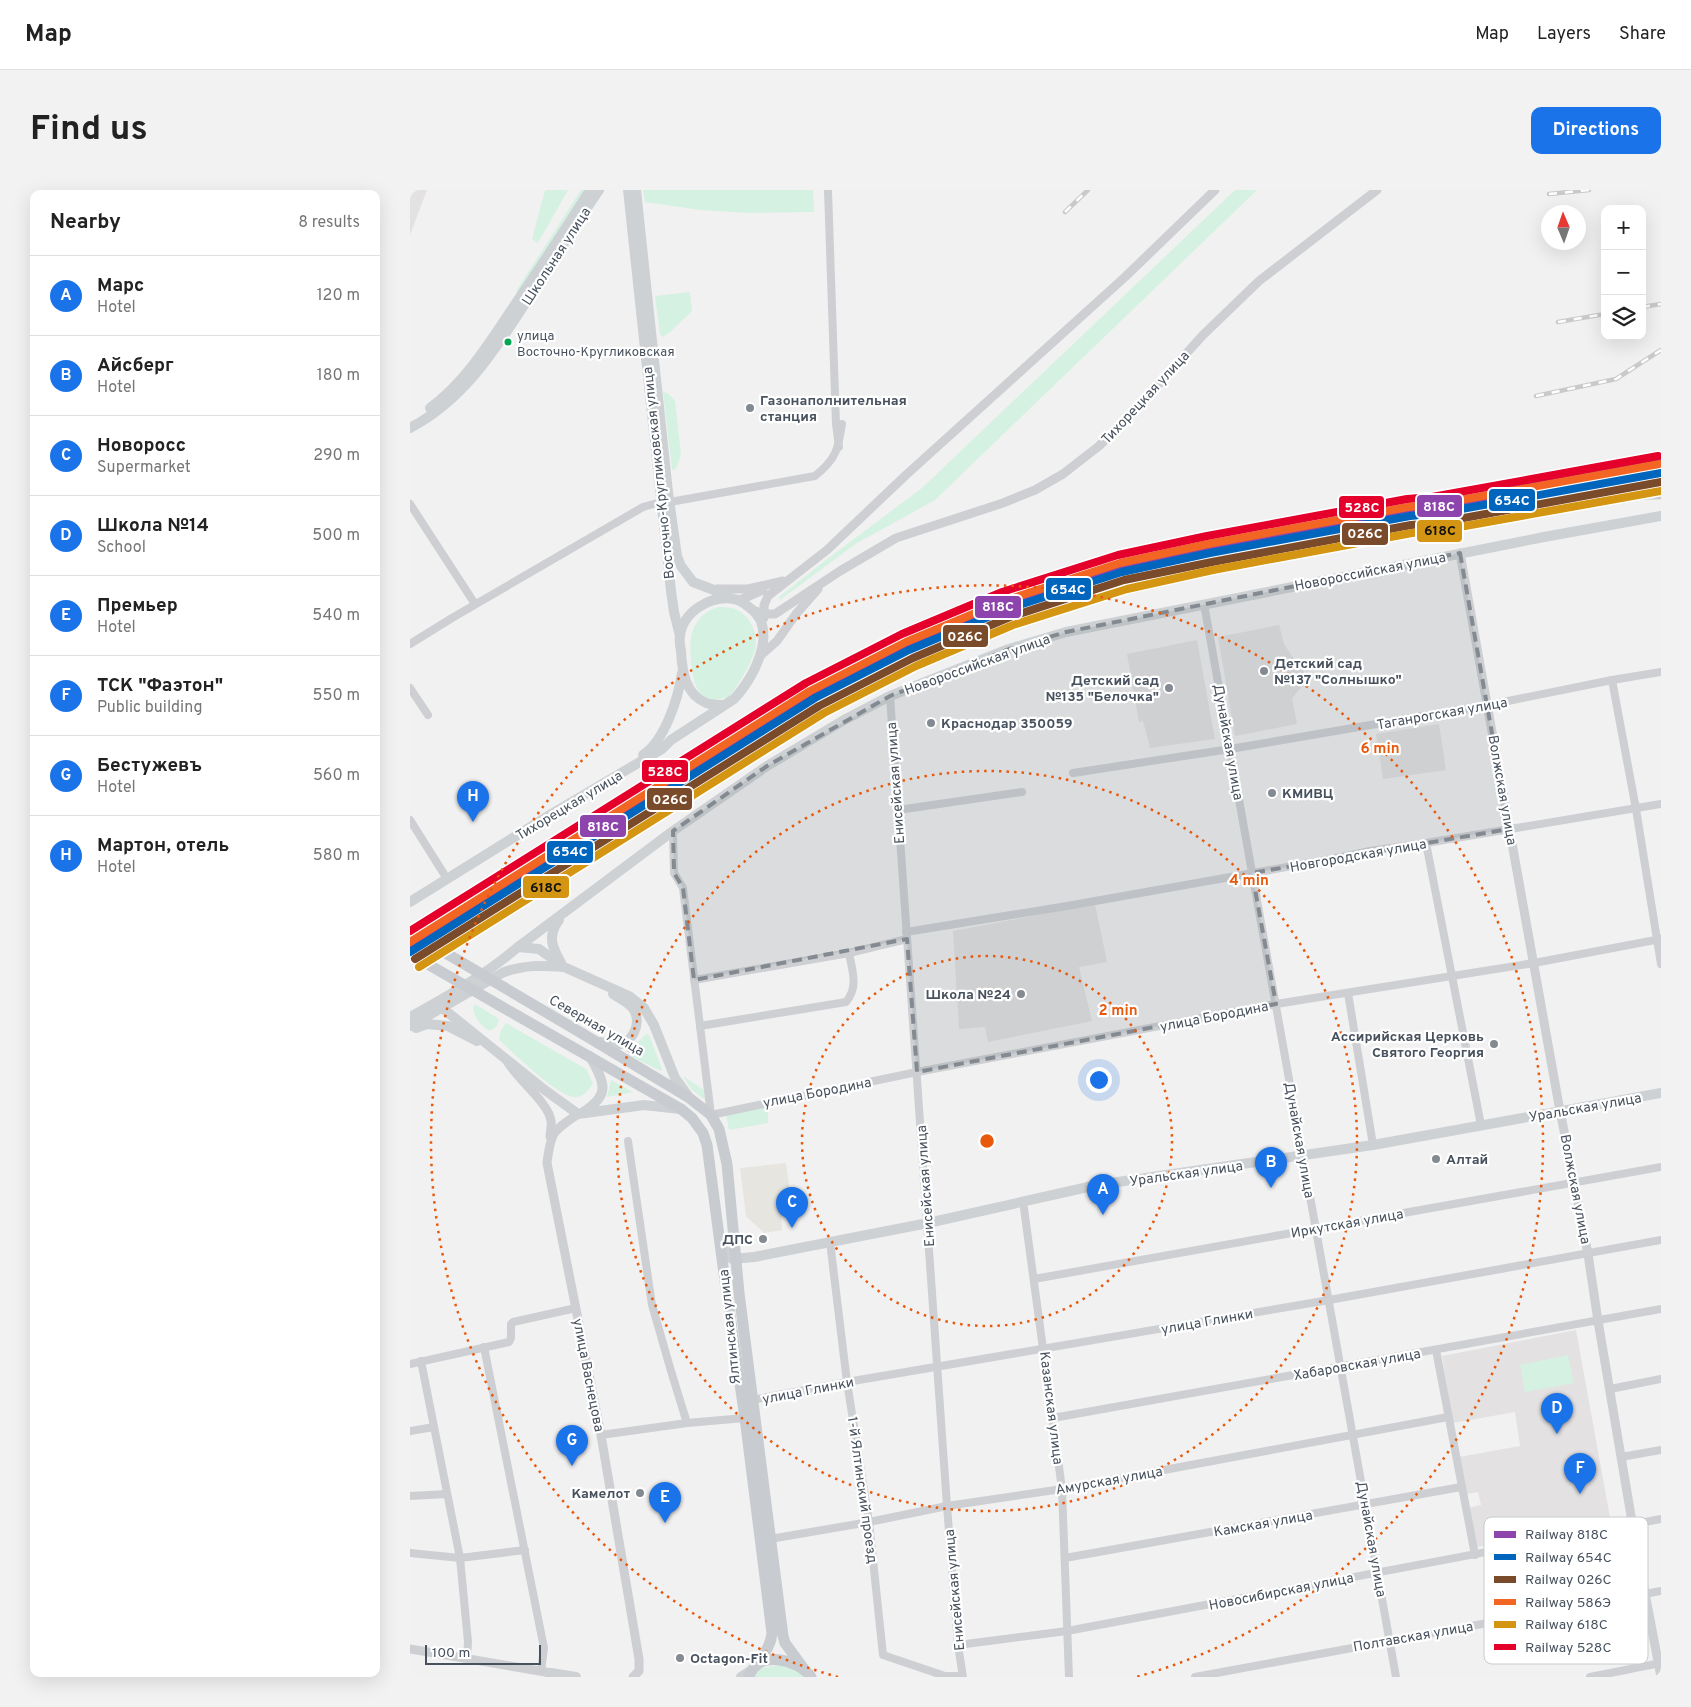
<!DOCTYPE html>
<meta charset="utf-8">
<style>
:root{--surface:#fff;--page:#f2f2f2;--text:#222;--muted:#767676;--line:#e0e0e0;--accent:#1a73e8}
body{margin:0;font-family:Overpass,sans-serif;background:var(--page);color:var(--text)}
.controls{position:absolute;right:15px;top:15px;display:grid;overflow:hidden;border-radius:10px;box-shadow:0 5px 20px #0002}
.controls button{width:45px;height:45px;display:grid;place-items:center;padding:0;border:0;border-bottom:1px solid var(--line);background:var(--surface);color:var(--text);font:25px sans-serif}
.compass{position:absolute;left:1131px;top:15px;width:45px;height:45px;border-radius:50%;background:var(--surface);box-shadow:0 5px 20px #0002;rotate:358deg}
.scale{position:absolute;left:15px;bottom:12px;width:116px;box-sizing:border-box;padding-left:5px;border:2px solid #48525e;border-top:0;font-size:14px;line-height:18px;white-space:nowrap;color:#48525e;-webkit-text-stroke:4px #fff;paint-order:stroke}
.you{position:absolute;left:688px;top:889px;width:18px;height:18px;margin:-12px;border:4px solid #fff;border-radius:50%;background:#1a73e8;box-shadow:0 0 0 8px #1a73e833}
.badge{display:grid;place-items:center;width:32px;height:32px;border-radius:50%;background:var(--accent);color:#fff;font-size:16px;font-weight:700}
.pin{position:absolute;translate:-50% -41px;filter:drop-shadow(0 1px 2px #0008)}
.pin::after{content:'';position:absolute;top:26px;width:18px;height:15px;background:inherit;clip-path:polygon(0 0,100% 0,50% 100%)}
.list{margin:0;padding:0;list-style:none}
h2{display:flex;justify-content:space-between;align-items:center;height:65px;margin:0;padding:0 20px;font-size:21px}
h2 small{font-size:16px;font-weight:400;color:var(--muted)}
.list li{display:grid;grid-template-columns:32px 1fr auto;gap:15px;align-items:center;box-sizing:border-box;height:80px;padding:0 20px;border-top:1px solid var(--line)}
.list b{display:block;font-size:19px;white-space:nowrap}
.list p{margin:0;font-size:16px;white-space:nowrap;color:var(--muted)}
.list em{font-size:16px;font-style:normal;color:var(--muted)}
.icon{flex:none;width:28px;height:28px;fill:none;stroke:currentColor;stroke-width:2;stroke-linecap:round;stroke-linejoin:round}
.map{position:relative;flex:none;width:1251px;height:1487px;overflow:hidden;border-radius:10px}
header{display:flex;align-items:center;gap:30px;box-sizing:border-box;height:70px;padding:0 25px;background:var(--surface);border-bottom:1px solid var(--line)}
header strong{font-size:24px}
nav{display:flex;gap:28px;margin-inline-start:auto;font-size:18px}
.intro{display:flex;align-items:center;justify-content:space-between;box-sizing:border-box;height:120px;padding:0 30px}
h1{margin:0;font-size:35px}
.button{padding:12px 22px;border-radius:10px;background:var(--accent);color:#fff;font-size:18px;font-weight:700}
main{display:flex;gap:30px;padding:0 30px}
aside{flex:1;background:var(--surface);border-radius:10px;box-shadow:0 5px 20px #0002}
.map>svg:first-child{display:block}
</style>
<header>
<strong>Map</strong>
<nav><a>Map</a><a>Layers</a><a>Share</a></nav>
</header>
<div class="intro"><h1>Find us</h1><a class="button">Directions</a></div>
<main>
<aside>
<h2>Nearby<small>8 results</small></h2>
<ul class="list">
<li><span class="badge">A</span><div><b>Марс</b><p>Hotel</p></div><em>120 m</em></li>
<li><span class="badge">B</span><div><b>Айсберг</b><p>Hotel</p></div><em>180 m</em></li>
<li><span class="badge">C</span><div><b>Новоросс</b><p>Supermarket</p></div><em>290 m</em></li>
<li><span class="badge">D</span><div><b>Школа №14</b><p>School</p></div><em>500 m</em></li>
<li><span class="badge">E</span><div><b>Премьер</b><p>Hotel</p></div><em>540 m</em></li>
<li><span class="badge">F</span><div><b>ТСК &quot;Фаэтон&quot;</b><p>Public building</p></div><em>550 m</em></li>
<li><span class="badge">G</span><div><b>Бестужевъ</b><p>Hotel</p></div><em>560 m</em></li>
<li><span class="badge">H</span><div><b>Мартон, отель</b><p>Hotel</p></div><em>580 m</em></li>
</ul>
</aside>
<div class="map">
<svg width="1251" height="1487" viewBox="0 0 1251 1487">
<rect width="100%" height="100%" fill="#f2f1f1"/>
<polygon fill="#e6e5df" points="376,973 382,1016 371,1017 372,1040 354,1043 336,1026 330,978"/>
<g fill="#e3e1e2">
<polygon points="0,0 17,0 0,45"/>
<polygon points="869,435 874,454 884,469 891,469 896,492 882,508 887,534 825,546 808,447"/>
<polygon points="787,450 805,549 740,558 733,531 729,532 717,464"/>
<polygon points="1029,534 1036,580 973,589 966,544"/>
<polygon points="685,714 697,772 669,777 682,831 578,852 575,837 549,839 543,741"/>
<polygon points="1166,1140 1201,1333 1067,1357 1059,1318 1071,1315 1068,1302 1056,1304 1049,1267 1110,1256 1105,1222 1043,1233 1032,1166"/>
</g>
<g fill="#d5f1e2">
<polygon points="135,0 158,0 128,53 122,49"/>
<polygon points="171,0 175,0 108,102 106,101"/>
<polygon points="233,0 403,0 404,22 340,23 290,20 235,12"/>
<polygon points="825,0 847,0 525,310 447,353 370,410 369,407 416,370 512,298"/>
<polygon points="280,102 282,121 259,143 252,147 250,144 245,106"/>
<polygon points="253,202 258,203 265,211 271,264 267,277 264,280 262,279"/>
<path d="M 308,417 C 314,417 322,417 327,420 C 341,427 349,445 345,460 C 340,476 329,494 319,507 C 288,517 283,495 281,470 C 280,457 279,444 287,432 C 292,424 299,420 308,417 Z"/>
<path d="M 65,814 L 89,829 L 87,836 L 80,841 C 70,836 65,828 63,818 Z"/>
<path d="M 96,833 L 176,879 L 183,893 C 179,900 174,907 165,907 C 148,907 104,863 89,850 L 91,840 Z"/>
<polygon points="236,844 239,845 252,879 251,881 221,866 218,862"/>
<polygon points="273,886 294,900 295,910 281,899"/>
<polygon points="201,890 223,902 197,907"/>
<polygon points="358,917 358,933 319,940 316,924"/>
<polygon points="1158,1165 1164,1193 1115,1202 1110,1175"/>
<polygon points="368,1475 383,1478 395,1487 343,1487 349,1479"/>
</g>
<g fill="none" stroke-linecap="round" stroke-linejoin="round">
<g stroke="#cdcfd2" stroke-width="8">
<polyline points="418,0 426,234 429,257"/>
<path d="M 260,312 L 405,286 C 426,269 428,260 432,234"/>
<polyline points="0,314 65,414"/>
<polyline points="794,414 986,1487"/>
<polyline points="0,454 42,428 233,317 251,312"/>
<polyline points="1202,490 1226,619 1251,774"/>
<polyline points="0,498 18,525"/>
<polyline points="480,506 537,1316 548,1455 553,1487"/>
<polyline points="663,583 820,559 1078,515 1202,490 1251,482"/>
<polyline points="488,620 612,602"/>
<polyline points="0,630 34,684"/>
<polyline points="263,641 264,683 273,698 301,925 507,882 866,814 1124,773 1251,749"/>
<polyline points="1016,653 1071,935"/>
<polyline points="496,742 657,716 922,669 960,661 1016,653 1251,614"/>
<polyline points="284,790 439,763 497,749"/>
<polyline points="938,803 963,955"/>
<path d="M 290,836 L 436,812 C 449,797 442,780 439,763"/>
<polyline points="218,951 242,1115 261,1181 277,1233"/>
<polyline points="613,1011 652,1299 659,1487"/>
<polyline points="420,1052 437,1192 459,1332 473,1465 535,1486 552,1486"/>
<polyline points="624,1089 1251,977"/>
<polyline points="74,1157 134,1458 131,1481"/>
<polyline points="1026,1160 1065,1365"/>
<polyline points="11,1171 50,1368 58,1452 57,1468"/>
<polyline points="0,1174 99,1152 101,1148 101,1134 103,1132 166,1118"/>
<polyline points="1200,1199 1251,1189"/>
<polyline points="342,1210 437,1192 919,1110 1251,1050"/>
<polyline points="643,1228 1251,1119"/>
<polyline points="0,1241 24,1237"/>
<polyline points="191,1245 277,1233 335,1228"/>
<polyline points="1211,1267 1251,1260"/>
<polyline points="0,1306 37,1304"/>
<polyline points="360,1349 459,1332 537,1316 652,1299 1038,1227"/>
<polyline points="0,1363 50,1368 115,1360"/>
<polyline points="655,1368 1051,1297"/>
<polyline points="548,1455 657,1441 1251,1329"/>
<polyline points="785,1487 1251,1401"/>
<polyline points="1180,1487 1251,1473"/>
</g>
<g stroke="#cdcfd2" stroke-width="9">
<polyline points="1050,363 1148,910 1178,1064 1188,1131 1227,1361 1251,1487"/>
<polyline points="307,399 338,399 373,391"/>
<polyline points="330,410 353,400"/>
<polyline points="343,420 354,424 365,424 430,381 486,348 593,313 625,300 653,284 689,256 718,228 793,145 849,91 967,0"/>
<polyline points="354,428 354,415 358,406 417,360 496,285 715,87 805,0"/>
<polyline points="350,466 367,451 386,424 408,399"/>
<path d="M 97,871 C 107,889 139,913 141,931 C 142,936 140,942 140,947"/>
<path d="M 168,924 C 143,941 141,941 137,973 L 191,1245 L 229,1469 L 229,1481 L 223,1487"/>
<polyline points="0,1459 141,1483"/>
</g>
<g stroke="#ced1d4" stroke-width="10">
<polyline points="218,0 261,401 264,422 270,446"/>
<polyline points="226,0 258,302 267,366 271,376 283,392 317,405"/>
<path d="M 20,218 C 55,192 78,155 102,119 C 129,79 155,40 180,0"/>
<path d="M 0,238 C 57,208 88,155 122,103 C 144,69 166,34 189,0"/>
<path d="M 233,565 C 255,550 268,509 272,483"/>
<path d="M 0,712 L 143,623 L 252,559 L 261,550 L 324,509 C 343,490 370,439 340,418 C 335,414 331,410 324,409 C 301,405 273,421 270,446 C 269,450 270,456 271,461 C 272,481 275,504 296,513 C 302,515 308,515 315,515"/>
<path d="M 149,730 C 137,746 142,757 151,773"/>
<polyline points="108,757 129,759 154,777 219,806 234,818 244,835 265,888 278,906"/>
<polyline points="26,813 132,898 168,924 234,915 270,919"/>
<path d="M 0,827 C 38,806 75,785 108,757 L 263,641 L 357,576 L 434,530 L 480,506 L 599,459 L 656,442 L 1134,347 L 1251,326"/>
<path d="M 0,836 L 94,782 C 116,775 130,775 153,777"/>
<polyline points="6,838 17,834 38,836 67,851"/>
<path d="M 190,852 C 195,853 201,856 205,855 C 222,855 232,834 224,820 C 220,813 210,809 203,804"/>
<path d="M 172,923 C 202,904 194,893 180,866"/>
<polyline points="310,1054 322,1069 344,1067 518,1033 687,995 963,955 1251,903"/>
<polyline points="140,1487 141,1483 166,1487"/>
<polyline points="331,1487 342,1480"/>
</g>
<g stroke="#c8ccd0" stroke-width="11">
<path d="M 108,826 L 271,919 L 282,928 L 293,943 L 297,955 L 315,1091 L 335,1228 L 362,1443 C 361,1456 353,1465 346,1476"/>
<polyline points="173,844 278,907 301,925 309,939 317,974 329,1103 373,1446 375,1453 394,1479"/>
<path d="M 339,1487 C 347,1459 388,1469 401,1487"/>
</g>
<defs>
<g id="rail">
<polyline points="1139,4 1179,0"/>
<polyline points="655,22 678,0"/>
<polyline points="1232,117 1251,114"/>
<polyline points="1148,132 1195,124"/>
<polyline points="1126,206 1206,189 1251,160"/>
<polyline points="1125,312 1196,308 1251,307"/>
</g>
</defs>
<use href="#rail" stroke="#c8c9cb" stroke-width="4.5"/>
<use href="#rail" stroke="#fff" stroke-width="2.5" stroke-dasharray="8" stroke-linecap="butt"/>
<g stroke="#c8ccd0" stroke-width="11">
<polyline points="0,742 173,844"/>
<polyline points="0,764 108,826"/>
</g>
<defs>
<polyline id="rail-1" points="0,755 160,657 400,503 512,447 602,411 710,376 999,320 1047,314 1121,296 1251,270"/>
<polyline id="rail-2" points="0,762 405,508 499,460 597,419 712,382 800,363 1000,326 1024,324 1251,283"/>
<polyline id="rail-3" points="5,769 409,516 503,468 600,427 714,390 802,372 1001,335 1026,333 1251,292"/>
<polyline id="rail-4" points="0,752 400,501 496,452 594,411 710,373 798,354 998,317 1023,315 1249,274"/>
<polyline id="rail-5" points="9,777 414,523 506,476 603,435 717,399 803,380 1002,343 1027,341 1251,301"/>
<polyline id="rail-6" points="0,741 396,493 492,444 592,402 708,365 797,346 997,309 1022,307 1248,266"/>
</defs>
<use href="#rail-1" stroke="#fff" stroke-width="11"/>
<use href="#rail-2" stroke="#fff" stroke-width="11"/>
<use href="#rail-3" stroke="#fff" stroke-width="11"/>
<use href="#rail-4" stroke="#fff" stroke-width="11"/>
<use href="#rail-5" stroke="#fff" stroke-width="11"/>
<use href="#rail-6" stroke="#fff" stroke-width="11"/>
<use href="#rail-1" stroke="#8e44ad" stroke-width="8"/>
<use href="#rail-2" stroke="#0065bd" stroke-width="8"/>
<use href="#rail-3" stroke="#7a4b2a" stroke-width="8"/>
<use href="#rail-4" stroke="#f26522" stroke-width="8"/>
<use href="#rail-5" stroke="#d49513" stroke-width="8"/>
<use href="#rail-6" stroke="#e4002b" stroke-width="8"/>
</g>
<path fill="#848a91" fill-opacity="0.2" stroke="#848a91" stroke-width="4" stroke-dasharray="10 6" stroke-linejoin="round" d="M 1050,363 L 1099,639 L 842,683 L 866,814 L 507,882 L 497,749 L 284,790 L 273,698 L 264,683 L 263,641 L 357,576 L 480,506 L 599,459 L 656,442 Z"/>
<g fill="none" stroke="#e8590c" stroke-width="2.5" stroke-dasharray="2.5 5">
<circle cx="577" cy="951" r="185"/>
<circle cx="577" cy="951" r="370"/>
<path d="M428 1487A556 556 0 1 1 726 1487"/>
</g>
<circle fill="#00a651" stroke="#fff" stroke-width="2" cx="98" cy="152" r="4.5"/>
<g fill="#848a91" stroke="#fff" stroke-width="2">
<circle cx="340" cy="218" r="5"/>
<circle cx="854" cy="481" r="5"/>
<circle cx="759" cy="498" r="5"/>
<circle cx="521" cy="533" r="5"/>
<circle cx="862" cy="603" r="5"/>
<circle cx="611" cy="804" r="5"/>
<circle cx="1084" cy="854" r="5"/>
<circle cx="1026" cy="969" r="5"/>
<circle cx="353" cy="1049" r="5"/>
<circle cx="230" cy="1303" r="5"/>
<circle cx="270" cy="1468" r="5"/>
</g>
<g text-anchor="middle" stroke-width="4.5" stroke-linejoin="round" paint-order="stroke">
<g font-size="13" fill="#48525e" stroke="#fff" text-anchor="start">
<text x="107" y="150">улица<tspan x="107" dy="16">Восточно-Кругликовская</tspan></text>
</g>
<g font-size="14" fill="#48525e" stroke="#fff">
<text transform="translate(146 66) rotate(-57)" y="5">Школьная улица</text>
<text transform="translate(735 207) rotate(-47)" y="5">Тихорецкая улица</text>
<text transform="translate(248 283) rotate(-96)" y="5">Восточно-Кругликовская улица</text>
<text transform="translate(960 381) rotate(-11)" y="5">Новороссийская улица</text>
<text transform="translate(567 474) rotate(-20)" y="5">Новороссийская улица</text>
<text transform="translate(1032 523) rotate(-10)" y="5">Таганрогская улица</text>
<text transform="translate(819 552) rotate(80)" y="5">Дунайская улица</text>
<text transform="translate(485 593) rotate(-94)" y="5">Енисейская улица</text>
<text transform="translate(1093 600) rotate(80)" y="5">Волжская улица</text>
<text transform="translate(159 615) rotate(-31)" y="5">Тихорецкая улица</text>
<text transform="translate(948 665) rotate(-10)" y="5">Новгородская улица</text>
<text transform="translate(804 826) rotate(-11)" y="5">улица Бородина</text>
<text transform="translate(187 835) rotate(30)" y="5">Северная улица</text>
<text transform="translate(407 902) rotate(-11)" y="5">улица Бородина</text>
<text transform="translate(1175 917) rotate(-10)" y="5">Уральская улица</text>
<text transform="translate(890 950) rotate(80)" y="5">Дунайская улица</text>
<text transform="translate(776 983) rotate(-8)" y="5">Уральская улица</text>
<text transform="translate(515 996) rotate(-94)" y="5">Енисейская улица</text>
<text transform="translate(1166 999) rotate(79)" y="5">Волжская улица</text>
<text transform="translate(937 1033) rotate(-10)" y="5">Иркутская улица</text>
<text transform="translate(797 1131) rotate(-10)" y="5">улица Глинки</text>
<text transform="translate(319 1137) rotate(-96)" y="5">Ялтинская улица</text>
<text transform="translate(947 1174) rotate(-10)" y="5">Хабаровская улица</text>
<text transform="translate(179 1185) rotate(79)" y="5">улица Васнецова</text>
<text transform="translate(398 1200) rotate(-11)" y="5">улица Глинки</text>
<text transform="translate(642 1218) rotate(83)" y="5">Казанская улица</text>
<text transform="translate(699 1290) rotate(-10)" y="5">Амурская улица</text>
<text transform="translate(453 1300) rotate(82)" y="5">1-й Ялтинский проезд</text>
<text transform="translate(853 1333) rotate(-10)" y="5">Камская улица</text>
<text transform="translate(962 1349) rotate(80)" y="5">Дунайская улица</text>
<text transform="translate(544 1400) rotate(-95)" y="5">Енисейская улица</text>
<text transform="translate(871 1401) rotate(-11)" y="5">Новосибирская улица</text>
<text transform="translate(1003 1446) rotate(-10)" y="5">Полтавская улица</text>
</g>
<g font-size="14" font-weight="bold" fill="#48525e" stroke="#fff" text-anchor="start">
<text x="350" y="215">Газонаполнительная<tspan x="350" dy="16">станция</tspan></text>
<text x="864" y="478">Детский сад<tspan x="864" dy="16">№137 "Солнышко"</tspan></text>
<text x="749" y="495" text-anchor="end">Детский сад<tspan x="749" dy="16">№135 "Белочка"</tspan></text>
<text x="531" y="538">Краснодар 350059</text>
<text x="872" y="608">КМИВЦ</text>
<text x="601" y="809" text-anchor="end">Школа №24</text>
<text x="1074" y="851" text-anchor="end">Ассирийская Церковь<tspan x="1074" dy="16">Святого Георгия</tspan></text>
<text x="1036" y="974">Алтай</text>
<text x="343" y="1054" text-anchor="end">ДПС</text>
<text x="220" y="1308" text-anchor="end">Камелот</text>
<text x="280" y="1473">Octagon-Fit</text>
</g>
</g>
<rect x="1074" y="1327" width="164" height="147" rx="8" fill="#fff" stroke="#c8cbcf" stroke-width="1"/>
<rect x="1084" y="1341" width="22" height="7" fill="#8e44ad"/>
<rect x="1084" y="1364" width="22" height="6" fill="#0065bd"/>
<rect x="1084" y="1386" width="22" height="7" fill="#7a4b2a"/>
<rect x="1084" y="1409" width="22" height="6" fill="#f26522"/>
<rect x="1084" y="1431" width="22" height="7" fill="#d49513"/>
<rect x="1084" y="1454" width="22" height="6" fill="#e4002b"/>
<g font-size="14" fill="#48525e">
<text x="1115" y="1349">Railway 818С</text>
<text x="1115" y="1372">Railway 654С</text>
<text x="1115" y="1394">Railway 026С</text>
<text x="1115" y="1417">Railway 586Э</text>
<text x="1115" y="1439">Railway 618С</text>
<text x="1115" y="1462">Railway 528С</text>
</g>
<circle cx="577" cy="951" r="8" fill="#e8590c" stroke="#fff" stroke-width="2.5"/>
<g font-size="15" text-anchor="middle" font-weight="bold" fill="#e8590c" stroke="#fff" stroke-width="4.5" stroke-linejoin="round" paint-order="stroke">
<text x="970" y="563">6 min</text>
<text x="839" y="695">4 min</text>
<text x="708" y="825">2 min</text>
</g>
<g stroke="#fff" stroke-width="2">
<rect x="1078" y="298" width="48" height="24" rx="5" fill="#0065bd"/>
<rect x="1006" y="304" width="47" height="24" rx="5" fill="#8e44ad"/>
<rect x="928" y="305" width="47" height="24" rx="5" fill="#e4002b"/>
<rect x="1006" y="329" width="47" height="24" rx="5" fill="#d49513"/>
<rect x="931" y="332" width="48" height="24" rx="5" fill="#7a4b2a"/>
<rect x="635" y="387" width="47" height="24" rx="5" fill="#0065bd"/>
<rect x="564" y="405" width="48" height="24" rx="5" fill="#8e44ad"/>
<rect x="532" y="434" width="47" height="24" rx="5" fill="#7a4b2a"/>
<rect x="231" y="569" width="48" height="24" rx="5" fill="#e4002b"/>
<rect x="236" y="597" width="47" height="24" rx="5" fill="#7a4b2a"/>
<rect x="169" y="624" width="48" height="24" rx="5" fill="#8e44ad"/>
<rect x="136" y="650" width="48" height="24" rx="5" fill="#0065bd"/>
<rect x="112" y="685" width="48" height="24" rx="5" fill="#d49513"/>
</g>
<g font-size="14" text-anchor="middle" font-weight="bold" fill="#fff">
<text x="1102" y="315">654С</text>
<text x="1029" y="321">818С</text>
<text x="952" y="322">528С</text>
<text x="955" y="348">026С</text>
<text x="658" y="404">654С</text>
<text x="588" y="421">818С</text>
<text x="555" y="451">026С</text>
<text x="255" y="586">528С</text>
<text x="260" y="614">026С</text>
<text x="193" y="641">818С</text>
<text x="160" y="666">654С</text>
</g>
<g font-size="14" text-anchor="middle" font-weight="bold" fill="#111">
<text x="1030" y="345">618С</text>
<text x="136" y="702">618С</text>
</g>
</svg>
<div class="controls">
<button>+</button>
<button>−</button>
<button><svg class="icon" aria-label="layers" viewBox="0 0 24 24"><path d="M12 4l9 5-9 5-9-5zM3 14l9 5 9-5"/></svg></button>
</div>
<svg class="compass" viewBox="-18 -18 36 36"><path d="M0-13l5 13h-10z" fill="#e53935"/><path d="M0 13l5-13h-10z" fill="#767676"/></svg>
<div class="scale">100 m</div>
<div class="you"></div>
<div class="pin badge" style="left:693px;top:1025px">A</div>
<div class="pin badge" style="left:861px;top:998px">B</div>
<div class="pin badge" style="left:382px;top:1038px">C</div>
<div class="pin badge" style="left:1147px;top:1244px">D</div>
<div class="pin badge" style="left:255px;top:1333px">E</div>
<div class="pin badge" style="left:1170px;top:1304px">F</div>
<div class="pin badge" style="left:162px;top:1276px">G</div>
<div class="pin badge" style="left:63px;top:632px">H</div>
</div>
</main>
